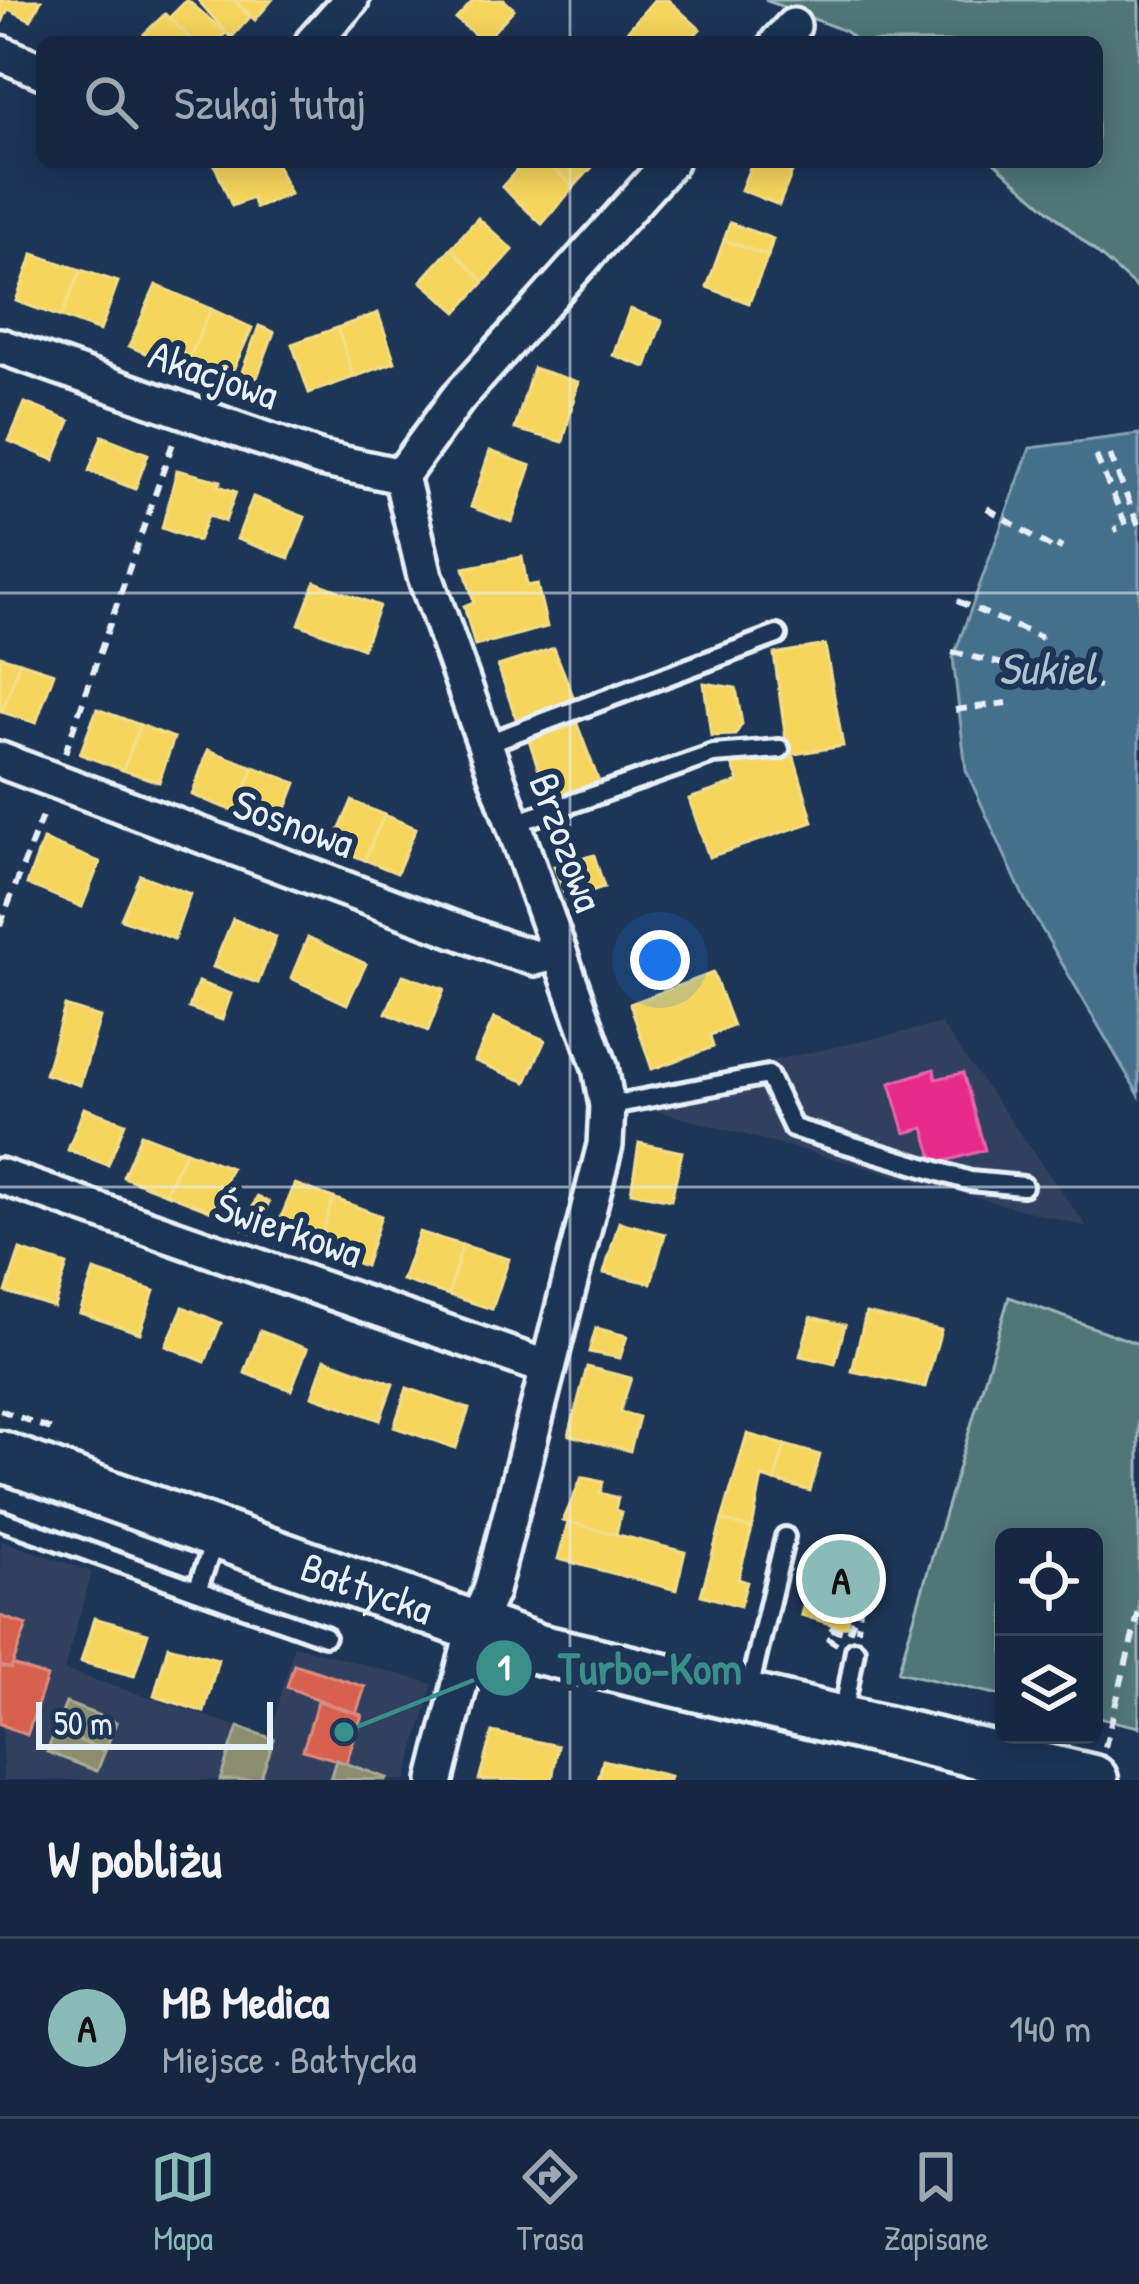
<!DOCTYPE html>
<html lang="pl">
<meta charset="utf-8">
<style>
:root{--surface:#162841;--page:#23344c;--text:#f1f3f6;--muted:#9ea6b1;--line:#35445a;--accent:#8bbbb9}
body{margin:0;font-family:"Patrick Hand",sans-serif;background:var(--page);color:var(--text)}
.controls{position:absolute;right:36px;bottom:36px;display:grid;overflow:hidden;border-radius:18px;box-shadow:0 6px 30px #0003}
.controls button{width:108px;height:108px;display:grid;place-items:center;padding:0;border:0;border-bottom:3px solid var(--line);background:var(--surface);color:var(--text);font:60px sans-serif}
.scale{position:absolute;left:36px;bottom:30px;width:237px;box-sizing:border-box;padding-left:12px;border:6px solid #e8f1f8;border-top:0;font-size:33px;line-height:42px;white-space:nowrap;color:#e8f1f8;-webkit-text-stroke:9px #1d3557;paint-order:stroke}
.you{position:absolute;left:660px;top:960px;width:42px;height:42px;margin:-30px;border:9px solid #fff;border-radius:50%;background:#1a73e8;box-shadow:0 0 0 18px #1a73e833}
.badge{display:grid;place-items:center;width:78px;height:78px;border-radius:50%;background:var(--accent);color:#111;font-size:39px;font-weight:700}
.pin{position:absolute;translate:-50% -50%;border:6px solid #fff;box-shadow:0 3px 12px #0006}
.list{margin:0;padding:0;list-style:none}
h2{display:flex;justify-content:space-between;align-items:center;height:156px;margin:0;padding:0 48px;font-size:51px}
h2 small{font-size:39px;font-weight:400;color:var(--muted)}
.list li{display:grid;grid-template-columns:78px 1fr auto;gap:36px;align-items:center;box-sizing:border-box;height:180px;padding:0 48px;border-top:3px solid var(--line)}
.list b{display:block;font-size:45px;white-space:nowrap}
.list p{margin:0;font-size:39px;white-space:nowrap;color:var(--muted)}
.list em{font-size:39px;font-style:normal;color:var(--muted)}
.icon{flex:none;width:66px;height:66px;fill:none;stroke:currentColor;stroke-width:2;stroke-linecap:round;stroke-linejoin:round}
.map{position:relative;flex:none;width:1139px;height:1780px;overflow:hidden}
.search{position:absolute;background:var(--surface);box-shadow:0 6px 30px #0003;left:36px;right:36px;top:36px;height:132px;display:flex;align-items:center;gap:30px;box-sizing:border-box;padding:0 42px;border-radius:18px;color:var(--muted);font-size:45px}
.sheet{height:336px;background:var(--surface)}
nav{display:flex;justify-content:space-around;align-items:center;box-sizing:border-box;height:168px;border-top:3px solid var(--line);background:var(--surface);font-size:33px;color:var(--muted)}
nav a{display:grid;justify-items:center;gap:6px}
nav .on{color:var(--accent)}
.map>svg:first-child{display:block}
</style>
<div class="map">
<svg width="1139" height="1780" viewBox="0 0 1139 1780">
<rect width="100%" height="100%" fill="#1d3557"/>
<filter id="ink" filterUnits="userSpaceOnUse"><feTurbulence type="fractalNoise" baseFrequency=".00833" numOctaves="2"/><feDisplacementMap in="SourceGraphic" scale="24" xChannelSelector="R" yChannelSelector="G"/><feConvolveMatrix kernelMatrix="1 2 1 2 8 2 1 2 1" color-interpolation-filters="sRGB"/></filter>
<g filter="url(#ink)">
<g fill="#32415f">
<polygon points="941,1024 1087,1227 642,1107 636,1090"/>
<polygon points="0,1540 92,1572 64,1670 270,1737 294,1645 433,1684 406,1780 3,1780"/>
</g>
<g fill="#517678" stroke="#9cb4b8" stroke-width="3">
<polygon points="765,0 1139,0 1139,290 994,162 1097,162 1097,42 858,42 845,31"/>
<polygon points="1009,1297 1139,1344 1139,1727 1094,1717 1094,1537 1004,1537 1004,1696 898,1672"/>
</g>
<polygon fill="#456f8c" stroke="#86a3b7" stroke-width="3" points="1139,434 1139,1095 1025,900 966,770 953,658 1030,448"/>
<g fill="#f6d55c" stroke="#f2dd8b" stroke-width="3">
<polygon points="0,0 41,0 31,20 8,9 2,23"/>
<polygon points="187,0 226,33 217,42 194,42 169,18"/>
<polygon points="198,0 234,0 250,17 231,38"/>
<polygon points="234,0 272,0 255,20"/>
<polygon points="474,0 504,0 514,9 484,42 456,19"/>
<polygon points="654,0 668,0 700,29 688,42 618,42"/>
<polygon points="165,14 169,18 194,42 152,42 144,34"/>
<polygon points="223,162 276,162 290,194 256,208 252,198 232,206 215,166"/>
<polygon points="524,162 546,162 574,187 542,224 502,187"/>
<polygon points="546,162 597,162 574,187"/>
<polygon points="752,162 796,162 779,205 741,190"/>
<polygon points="478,218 513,250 484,282 451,248"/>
<polygon points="730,223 773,239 768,256 724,240"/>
<polygon points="724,240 768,256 749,303 707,287"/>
<polygon points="451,248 484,282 457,312 421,281"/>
<polygon points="33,254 81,270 61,317 16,301"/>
<polygon points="81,270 118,282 100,331 61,317"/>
<polygon points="156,285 211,309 184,370 129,346"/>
<polygon points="211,309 252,328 225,388 184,370"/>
<polygon points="630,309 662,321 646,367 613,355"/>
<polygon points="378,313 395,362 354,377 337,328"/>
<polygon points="259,326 274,332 255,383 240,377"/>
<polygon points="337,328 354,377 309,393 292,344"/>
<polygon points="533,368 578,382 563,442 515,429"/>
<polygon points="25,403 70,421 54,460 9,441"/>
<polygon points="102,436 148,454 135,489 89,471"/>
<polygon points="490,451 531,466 512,522 471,507"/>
<polygon points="177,470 221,481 219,486 236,492 225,522 208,515 198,541 162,528"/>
<polygon points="253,497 305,517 289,558 237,539"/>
<polygon points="522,557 527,586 537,584 547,627 475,646 464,606 474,602 464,568"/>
<polygon points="315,582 379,606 363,648 299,624"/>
<polygon points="825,645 843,746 788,755 774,654"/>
<polygon points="554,648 575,701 517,721 498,666"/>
<polygon points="0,656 20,662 2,712 0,711"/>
<polygon points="20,662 54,673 36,723 2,712"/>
<polygon points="704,683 736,688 742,724 735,735 711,736"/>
<polygon points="97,709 140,725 123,770 80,754"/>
<polygon points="577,724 601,787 550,804 529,740"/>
<polygon points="140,725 174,738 159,782 123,770"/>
<polygon points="208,750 254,767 236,812 192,795"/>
<polygon points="794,757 813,822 709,857 689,799 739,782 732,764"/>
<polygon points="254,767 296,783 278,829 236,812"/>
<polygon points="352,801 384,815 365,860 332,847"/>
<polygon points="384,815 416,828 397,873 365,860"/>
<polygon points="43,840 100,862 82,907 27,884"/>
<polygon points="594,855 604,887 566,899 554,866"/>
<polygon points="140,875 190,894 174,939 121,919"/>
<polygon points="233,919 276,937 258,983 213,967"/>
<polygon points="308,937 366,964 347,1004 291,978"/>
<polygon points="713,973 733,1026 710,1035 713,1047 652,1069 630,1004"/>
<polygon points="403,975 444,989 428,1031 386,1013"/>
<polygon points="198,982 231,994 222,1020 189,1008"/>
<polygon points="65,1006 100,1017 80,1085 45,1074"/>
<polygon points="494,1018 545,1040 526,1082 475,1061"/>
<polygon points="84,1108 125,1123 108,1165 68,1150"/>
<polygon points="141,1134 186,1151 165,1193 123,1177"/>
<polygon points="639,1143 682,1152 671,1200 631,1192"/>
<polygon points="186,1151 231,1168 212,1211 165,1193"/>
<polygon points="295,1184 333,1198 318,1248 275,1232"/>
<polygon points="257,1197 269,1202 256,1234 244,1229"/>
<polygon points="333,1198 381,1216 365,1266 318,1248"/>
<polygon points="619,1222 665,1234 651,1283 604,1273"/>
<polygon points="419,1232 462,1245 449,1295 402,1280"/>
<polygon points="462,1245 509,1259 492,1309 449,1295"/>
<polygon points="20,1250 67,1265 54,1307 6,1292"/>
<polygon points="94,1271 154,1291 140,1333 80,1313"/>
<polygon points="183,1307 221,1323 205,1362 166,1346"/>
<polygon points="866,1313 941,1330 925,1387 852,1371"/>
<polygon points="811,1317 845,1325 835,1364 800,1356"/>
<polygon points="596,1328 627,1336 620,1358 589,1352"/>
<polygon points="260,1331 307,1349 291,1390 245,1373"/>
<polygon points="325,1359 393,1384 380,1420 312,1396"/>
<polygon points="587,1367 631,1378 620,1412 639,1417 630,1451 569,1435"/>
<polygon points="407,1388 469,1409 456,1448 394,1427"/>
<polygon points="747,1434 785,1445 775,1481 762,1477 752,1529 722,1520"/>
<polygon points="785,1445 820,1455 810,1491 775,1481"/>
<polygon points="582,1477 603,1482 600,1493 618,1498 615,1510 621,1512 616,1535 563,1521"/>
<polygon points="722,1520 752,1529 738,1579 747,1582 740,1606 701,1595"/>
<polygon points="568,1522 685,1552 676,1590 558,1559"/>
<polygon points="841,1538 854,1545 857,1559 876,1564 868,1598 854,1595 847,1626 840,1627 801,1615 817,1549"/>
<polygon points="94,1618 148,1633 134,1676 81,1662"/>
<polygon points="168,1646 218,1659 204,1712 154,1696"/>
<polygon points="492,1732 558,1746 552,1780 479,1780"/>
<polygon points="603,1760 670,1776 669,1780 598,1780"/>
</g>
<g fill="#d6604d" stroke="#db8c80" stroke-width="3">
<polygon points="0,1616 27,1625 11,1669 0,1666"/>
<polygon points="294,1664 365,1687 356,1714 287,1687"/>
<polygon points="13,1665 47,1677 27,1735 0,1724 0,1666 11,1669"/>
<polygon points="318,1701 362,1715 346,1763 303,1750"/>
</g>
<polygon fill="#e7298a" stroke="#e765ab" stroke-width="3" points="934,1069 936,1079 963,1073 985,1150 935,1164 924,1128 905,1133 890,1083"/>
<g fill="#8c8c6e" stroke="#a8aa97" stroke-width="3">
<polygon points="66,1703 116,1722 105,1751 55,1731"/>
<polygon points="238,1727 274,1739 260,1780 220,1780"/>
<polygon points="55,1731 105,1751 97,1771 47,1752"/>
<polygon points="336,1760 387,1778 386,1780 330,1779"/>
</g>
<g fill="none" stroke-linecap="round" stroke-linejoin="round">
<defs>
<g id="lane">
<polyline points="485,744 777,635"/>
<polyline points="513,824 713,754 780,749"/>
<polyline points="607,1106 768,1075 793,1128 970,1181 1023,1186"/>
<polyline points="0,1520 325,1636"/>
<polyline points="197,1590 215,1540"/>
<polyline points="748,1694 785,1537"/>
<polyline points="843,1716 855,1650"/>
</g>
<g id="street">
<polyline points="313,42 351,0"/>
<polyline points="778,42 793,26"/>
<polyline points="0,53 42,71"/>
<polyline points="0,346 321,459 401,476"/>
<polyline points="0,760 503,948 535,958 559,952"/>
<polyline points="0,1176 548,1368"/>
<polyline points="436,1780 474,1628 491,1591 605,1145 607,1106 600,1067 425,576 401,476 458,398 670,162"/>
</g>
<g id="secondary">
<path id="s1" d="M 0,1456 L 538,1649 L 1093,1780"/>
</g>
</defs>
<use href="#lane" stroke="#e8f1f8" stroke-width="26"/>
<use href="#street" stroke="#e8f1f8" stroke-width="42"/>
<use href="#secondary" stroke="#e8f1f8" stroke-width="57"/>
<g stroke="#e8f1f8" stroke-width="6" stroke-dasharray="12 9" stroke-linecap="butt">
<polyline points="1110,455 1139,527"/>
<polyline points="1096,456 1126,525 1114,530"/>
<polyline points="987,508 1057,551 1061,544"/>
<polyline points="957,601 1042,638"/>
<polyline points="952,652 1100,687"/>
<polyline points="955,710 1007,703"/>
<polyline points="65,753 175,437"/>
<polyline points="0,926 44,811"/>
<polyline points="0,1410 59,1432"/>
<polyline points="837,1644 826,1637 832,1629 849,1633 861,1597 858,1630"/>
<polyline points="1105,1747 1139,1611"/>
</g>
<use href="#lane" stroke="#1d3557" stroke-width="16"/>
<use href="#street" stroke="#1d3557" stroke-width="33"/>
<use href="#secondary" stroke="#1d3557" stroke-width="48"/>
</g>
</g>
<path fill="none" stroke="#e8f1f8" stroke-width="3" stroke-opacity="0.55" d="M 570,0 L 570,42M 570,162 L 570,1780M 0,593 L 1139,593M 0,1187 L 1139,1187"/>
<g text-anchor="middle" stroke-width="12" stroke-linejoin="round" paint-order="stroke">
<g font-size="42" fill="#e8f1f8" stroke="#1d3557">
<text transform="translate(214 374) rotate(19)" y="15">Akacjowa</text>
<text transform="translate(294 823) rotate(20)" y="15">Sosnowa</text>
<text transform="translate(567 842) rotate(70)" y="15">Brzozowa</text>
<text transform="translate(289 1229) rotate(19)" y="15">Świerkowa</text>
<text dy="15" stroke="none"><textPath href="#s1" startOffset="390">Bałtycka</textPath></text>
</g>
<g font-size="45" font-style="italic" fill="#afc4d2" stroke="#1d3557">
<text x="1047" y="684">Sukiel</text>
</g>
</g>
<path fill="none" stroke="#3a8f8a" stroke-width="4.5" d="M344 1732L504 1668"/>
<g fill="#3a8f8a" stroke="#1d3557" stroke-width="4.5">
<circle cx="344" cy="1732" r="12"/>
<circle cx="504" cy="1668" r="30"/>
</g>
<g font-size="36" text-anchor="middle" font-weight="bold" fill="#fff">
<text x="504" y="1680">1</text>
</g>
<g font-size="45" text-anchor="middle" font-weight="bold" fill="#3a8f8a" stroke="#1d3557" stroke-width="12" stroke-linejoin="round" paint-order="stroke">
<text x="650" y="1684">Turbo-Kom</text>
</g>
</svg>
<div class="controls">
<button><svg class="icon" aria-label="locate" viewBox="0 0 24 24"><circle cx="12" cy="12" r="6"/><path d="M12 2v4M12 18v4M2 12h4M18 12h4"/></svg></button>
<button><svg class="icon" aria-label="layers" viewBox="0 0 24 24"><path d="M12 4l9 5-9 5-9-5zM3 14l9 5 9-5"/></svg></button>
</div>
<div class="scale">50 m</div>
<div class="you"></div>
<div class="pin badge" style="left:841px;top:1579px">A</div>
<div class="search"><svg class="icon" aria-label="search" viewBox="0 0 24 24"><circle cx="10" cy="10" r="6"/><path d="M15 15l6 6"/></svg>Szukaj tutaj</div>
</div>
<section class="sheet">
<h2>W pobliżu<small></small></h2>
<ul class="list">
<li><span class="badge">A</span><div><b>MB Medica</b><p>Miejsce · Bałtycka</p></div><em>140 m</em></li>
</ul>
</section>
<nav>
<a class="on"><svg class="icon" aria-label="map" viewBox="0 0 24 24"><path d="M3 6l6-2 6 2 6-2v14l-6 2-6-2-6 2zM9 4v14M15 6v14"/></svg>Mapa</a>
<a><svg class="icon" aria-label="directions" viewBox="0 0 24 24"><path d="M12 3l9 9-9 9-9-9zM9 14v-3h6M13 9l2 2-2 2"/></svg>Trasa</a>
<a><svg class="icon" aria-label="saved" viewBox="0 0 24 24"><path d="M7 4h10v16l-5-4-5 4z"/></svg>Zapisane</a>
</nav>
